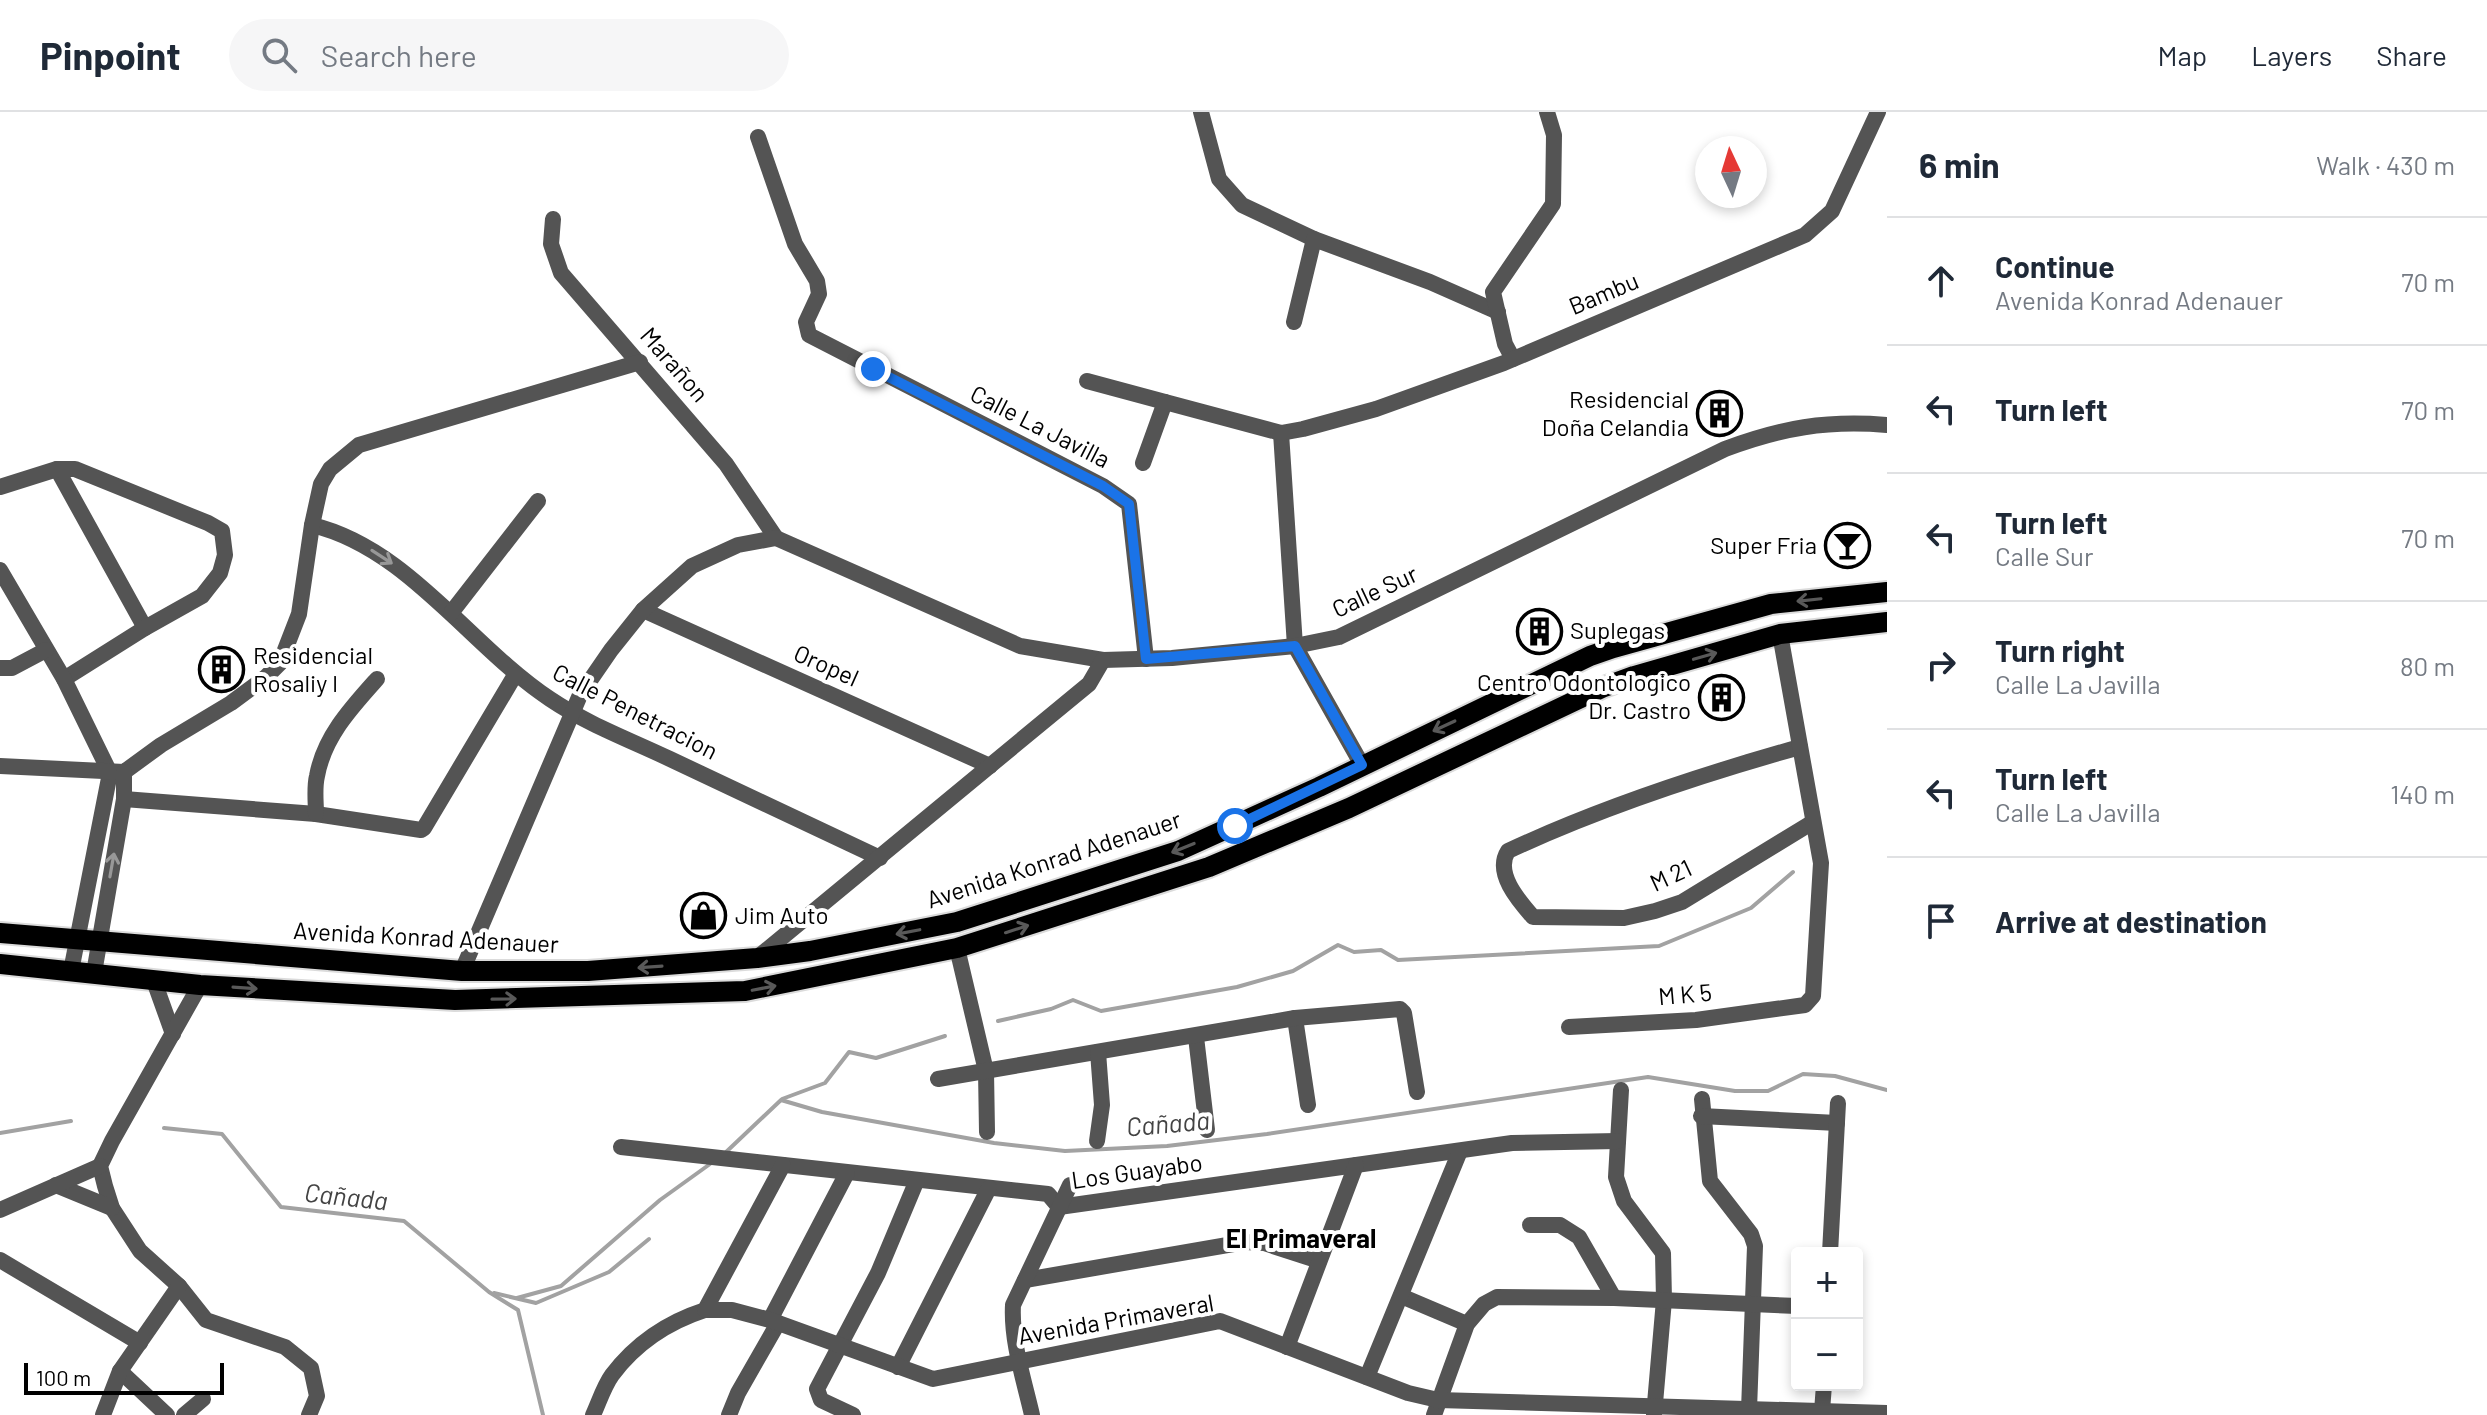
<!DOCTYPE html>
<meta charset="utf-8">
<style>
:root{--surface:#fff;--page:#f6f6f7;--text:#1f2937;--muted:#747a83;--line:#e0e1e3}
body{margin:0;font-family:Barlow,sans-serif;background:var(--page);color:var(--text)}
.controls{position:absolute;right:24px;bottom:24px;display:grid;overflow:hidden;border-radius:8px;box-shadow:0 4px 12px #0003}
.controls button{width:72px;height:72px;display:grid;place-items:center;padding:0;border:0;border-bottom:2px solid var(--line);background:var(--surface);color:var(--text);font:40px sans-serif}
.compass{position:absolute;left:1695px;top:24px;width:72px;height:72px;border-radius:50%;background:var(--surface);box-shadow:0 4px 12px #0003;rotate:356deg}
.scale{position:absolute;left:24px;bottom:20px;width:200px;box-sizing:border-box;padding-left:8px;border:4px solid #000;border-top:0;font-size:22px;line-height:28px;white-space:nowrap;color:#000;-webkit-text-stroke:6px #fff;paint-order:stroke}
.stop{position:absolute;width:24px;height:24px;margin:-18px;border:6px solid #1a73e8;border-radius:50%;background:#fff}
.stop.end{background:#1a73e8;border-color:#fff;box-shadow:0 2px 8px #0008}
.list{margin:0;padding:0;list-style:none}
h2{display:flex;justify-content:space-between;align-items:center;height:104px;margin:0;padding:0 32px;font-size:34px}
h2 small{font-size:26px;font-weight:400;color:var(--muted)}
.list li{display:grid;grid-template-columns:52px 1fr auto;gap:24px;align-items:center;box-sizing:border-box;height:128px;padding:0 32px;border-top:2px solid var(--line)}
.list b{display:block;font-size:30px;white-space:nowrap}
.list p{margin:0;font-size:26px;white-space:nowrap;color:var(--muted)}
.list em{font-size:26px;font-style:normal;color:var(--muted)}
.icon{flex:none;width:44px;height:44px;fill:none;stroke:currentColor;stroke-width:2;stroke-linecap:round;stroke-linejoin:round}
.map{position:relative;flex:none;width:1887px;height:1303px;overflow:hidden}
header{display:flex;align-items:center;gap:48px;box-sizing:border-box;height:112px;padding:0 40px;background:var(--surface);border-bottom:2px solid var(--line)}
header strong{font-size:38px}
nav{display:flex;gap:44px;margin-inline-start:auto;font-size:28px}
.search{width:560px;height:72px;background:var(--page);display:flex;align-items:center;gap:20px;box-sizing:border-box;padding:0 28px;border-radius:44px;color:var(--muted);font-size:30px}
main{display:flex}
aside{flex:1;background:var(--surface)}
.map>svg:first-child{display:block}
</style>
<header>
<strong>Pinpoint</strong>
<div class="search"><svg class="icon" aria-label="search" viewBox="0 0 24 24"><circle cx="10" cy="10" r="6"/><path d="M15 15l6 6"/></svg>Search here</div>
<nav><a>Map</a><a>Layers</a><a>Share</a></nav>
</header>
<main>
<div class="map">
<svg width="1887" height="1303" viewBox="0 0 1887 1303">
<rect width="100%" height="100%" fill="#fff"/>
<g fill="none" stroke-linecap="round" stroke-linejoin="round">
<g stroke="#a2a2a2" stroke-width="4">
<polyline points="998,909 1051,897 1073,888 1101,899 1237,875 1293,859 1338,833 1354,840 1381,838 1398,848 1659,834 1751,796 1793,760"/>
<polyline points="782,987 825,971 849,940 876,946 945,924"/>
<polyline points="164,1016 222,1022 281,1095 404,1109 489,1180 518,1198 543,1303"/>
<polyline points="0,1021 71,1009"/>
<polyline points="724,1042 781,988 822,1000 994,1031 1065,1039 1167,1034 1267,1022 1648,965 1735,979 1768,979 1803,962 1835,964 1887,978"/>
<polyline points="494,1181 536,1191 609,1160 649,1127"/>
<polyline points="517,1186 561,1174 660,1088 710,1052"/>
</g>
<defs>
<g id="primary">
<polyline points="0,821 462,859 588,859 757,846 810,839 957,810 1178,739 1319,675 1590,544 1613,536 1771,492 1887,480"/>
<polyline points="0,852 200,873 455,888 745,879 957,836 1209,755 1349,696 1604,575 1634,564 1780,522 1887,510"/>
</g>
</defs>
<use href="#primary" stroke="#dbdbdb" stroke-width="24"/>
<g stroke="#545454" stroke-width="16">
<polyline points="1201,0 1219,67 1242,93 1314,127"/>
<polyline points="758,25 795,132 817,169 819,182 806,210 809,223 1103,374 1129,392 1146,547"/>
<polyline points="553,107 551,132 561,161 726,352 776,426"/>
<polyline points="1294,210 1314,127 1430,170 1498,200"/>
<polyline points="1513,247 1505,232 1493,180 1553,92 1554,23 1547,0"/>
<polyline points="1087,269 1165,290"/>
<polyline points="1281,321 1295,534 1362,653"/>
<polyline points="1143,351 1165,290 1281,321 1303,317 1376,297 1504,251 1805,123 1832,99 1878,0"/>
<polyline points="57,357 145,516"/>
<polyline points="0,375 57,357 75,357 208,411 222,419 225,443 220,461 202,484 145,516 64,567"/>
<path d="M 312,413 C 408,436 470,534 550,587 C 587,612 630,628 670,647 C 740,680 810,713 880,746"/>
<path d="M 776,426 L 1020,534 L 1103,548 L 1172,546 L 1295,534 L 1339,525 L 1725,337 C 1781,316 1826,308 1887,313"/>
<polyline points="0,458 64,567 110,661 71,859"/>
<polyline points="643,498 990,654"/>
<polyline points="451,501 538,389"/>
<polyline points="0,556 12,556 46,538"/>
<path d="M 1800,635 C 1700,663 1602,695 1508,739 C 1494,761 1519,789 1533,805 L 1624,806 L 1655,799 L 1682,790 L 1813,710"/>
<polyline points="0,654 124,660 161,633 231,591 266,565 280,551 299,502 312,413 321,372 330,357 359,333 640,250"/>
<polyline points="124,687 316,702 421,718 424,716 515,563"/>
<path d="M 316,702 C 316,690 314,676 317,664 C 324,625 351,596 377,567"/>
<polyline points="957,836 986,959 987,1020"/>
<polyline points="757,846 1089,572 1103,548"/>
<polyline points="462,859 580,583 611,538 643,498 692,454 738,433 776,426"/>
<polyline points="94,861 124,687 124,660"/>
<polyline points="154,869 173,922"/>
<polyline points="200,873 112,1029 100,1054 105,1074 112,1096 140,1139 179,1174 206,1208 285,1235 311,1256 317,1284 309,1303"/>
<polyline points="1295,906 1308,993"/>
<polyline points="1569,915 1696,908 1805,893 1813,884 1821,751 1780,522"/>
<polyline points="1196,925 1207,1018"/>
<polyline points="938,967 1295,906 1400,897 1404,901 1417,980"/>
<polyline points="1621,978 1616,1065 1624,1089 1663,1141 1664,1188 1654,1303"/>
<polyline points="1702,987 1710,1069 1751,1122 1755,1134 1749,1298"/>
<polyline points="1701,1004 1837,1011"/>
<polyline points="1097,1029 1102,993 1098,940"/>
<polyline points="621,1035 1048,1082 1059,1095 1512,1031 1618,1029"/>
<polyline points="56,1073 112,1096"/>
<polyline points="0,1098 100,1054"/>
<polyline points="1530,1113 1560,1113 1579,1125 1614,1186"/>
<polyline points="1830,1141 1838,991"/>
<polyline points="0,1148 140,1231"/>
<polyline points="1025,1168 1245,1130 1264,1131 1319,1149"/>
<polyline points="1401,1184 1467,1212"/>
<polyline points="770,1208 847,1061"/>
<polyline points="1287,1235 1356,1053"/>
<polyline points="898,1255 989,1076"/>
<polyline points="120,1259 167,1303"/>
<polyline points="1367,1265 1460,1039"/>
<polyline points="1822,1299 1824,1273"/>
<polyline points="103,1303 120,1259 179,1174"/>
<polyline points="184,1303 203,1287"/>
<path d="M 593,1303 C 599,1290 604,1274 612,1263 C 636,1231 668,1210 705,1198 L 783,1053"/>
<polyline points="729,1303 738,1281 778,1211"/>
<polyline points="853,1303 821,1288 817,1277 878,1161 917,1068"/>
<path d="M 1032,1303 C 1024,1268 1011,1229 1013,1193 L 1070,1073"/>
<polyline points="1434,1303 1467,1212 1484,1192 1497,1185 1614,1186 1797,1194"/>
</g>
<polyline stroke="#545454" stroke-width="16" points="705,1198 732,1198 770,1208 933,1267 1220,1209 1408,1281 1438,1288 1887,1301"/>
<use href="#primary" stroke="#000" stroke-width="20"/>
</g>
<defs><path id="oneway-shaft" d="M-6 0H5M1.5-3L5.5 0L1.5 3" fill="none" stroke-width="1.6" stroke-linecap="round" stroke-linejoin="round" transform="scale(2)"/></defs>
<g stroke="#989898">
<use href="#oneway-shaft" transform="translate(382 445) rotate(33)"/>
<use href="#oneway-shaft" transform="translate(112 753) rotate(-80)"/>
</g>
<g stroke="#595959">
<use href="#oneway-shaft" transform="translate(1809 488) rotate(174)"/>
<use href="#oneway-shaft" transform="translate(1705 544) rotate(-16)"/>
<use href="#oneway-shaft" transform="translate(1444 614) rotate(155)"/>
<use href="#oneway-shaft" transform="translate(1183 736) rotate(158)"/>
<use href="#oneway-shaft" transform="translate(1017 817) rotate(-18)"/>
<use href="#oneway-shaft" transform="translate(908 820) rotate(169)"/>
<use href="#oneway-shaft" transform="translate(650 855) rotate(176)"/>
<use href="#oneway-shaft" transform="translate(245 876) rotate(4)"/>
<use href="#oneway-shaft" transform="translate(764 876) rotate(-11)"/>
<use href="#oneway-shaft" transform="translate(504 887) rotate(-1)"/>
</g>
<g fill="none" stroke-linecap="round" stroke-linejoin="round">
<polyline stroke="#1a73e8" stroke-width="10" points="873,257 1103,374 1129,392 1146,547 1295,534 1362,653 1235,714"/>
</g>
<defs>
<symbol id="building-ring" viewBox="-11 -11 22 22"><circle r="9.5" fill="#fff" stroke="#000" stroke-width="1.5"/><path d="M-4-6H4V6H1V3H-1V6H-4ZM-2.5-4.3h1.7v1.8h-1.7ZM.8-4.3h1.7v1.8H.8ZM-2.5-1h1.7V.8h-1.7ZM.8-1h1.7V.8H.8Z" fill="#000"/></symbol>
<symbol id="bar-ring" viewBox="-11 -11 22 22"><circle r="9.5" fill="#fff" stroke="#000" stroke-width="1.5"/><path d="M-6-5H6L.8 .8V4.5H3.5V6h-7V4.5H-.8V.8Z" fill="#000"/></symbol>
<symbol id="shop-ring" viewBox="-11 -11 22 22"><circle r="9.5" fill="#fff" stroke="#000" stroke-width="1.5"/><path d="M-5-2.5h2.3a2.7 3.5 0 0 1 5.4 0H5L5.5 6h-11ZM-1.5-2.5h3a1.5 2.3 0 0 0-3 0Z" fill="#000"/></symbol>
</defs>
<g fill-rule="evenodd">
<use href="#building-ring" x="1694" y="276" width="51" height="51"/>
<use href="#bar-ring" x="1822" y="408" width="51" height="51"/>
<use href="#building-ring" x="1514" y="494" width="51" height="51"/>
<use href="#building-ring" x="196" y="532" width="51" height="51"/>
<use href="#building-ring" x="1696" y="560" width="51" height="51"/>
<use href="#shop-ring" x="678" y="778" width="51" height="51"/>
</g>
<g text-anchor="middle" stroke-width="8" stroke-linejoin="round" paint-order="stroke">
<g font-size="24" fill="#000" stroke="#fff">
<text transform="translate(1604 182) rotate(-23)" y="8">Bambu</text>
<text transform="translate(674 253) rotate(49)" y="8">Marañon</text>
<text transform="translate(1040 315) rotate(27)" y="8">Calle La Javilla</text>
<text transform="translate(1375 480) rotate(-25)" y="8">Calle Sur</text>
<text transform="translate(826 554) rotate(24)" y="8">Oropel</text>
<text transform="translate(635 600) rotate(27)" y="8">Calle Penetracion</text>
<text transform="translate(1054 748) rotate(-18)" y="8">Avenida Konrad Adenauer</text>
<text transform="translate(1671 764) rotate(-25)" y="8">M 21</text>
<text transform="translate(426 826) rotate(3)" y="8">Avenida Konrad Adenauer</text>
<text transform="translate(1685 883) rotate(-5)" y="8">M K 5</text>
<text transform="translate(1137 1060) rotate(-8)" y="8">Los Guayabo</text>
<text transform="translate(1116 1208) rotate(-10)" y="8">Avenida Primaveral</text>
</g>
<g font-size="24" fill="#000" stroke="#fff" text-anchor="end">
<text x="1689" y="296">Residencial<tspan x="1689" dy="28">Doña Celandia</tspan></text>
<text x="1817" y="442">Super Fria</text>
<text x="1570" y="527" text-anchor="start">Suplegas</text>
<text x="253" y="552" text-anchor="start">Residencial<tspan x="253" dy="28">Rosaliy I</tspan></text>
<text x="1691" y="579">Centro Odontologico<tspan x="1691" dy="28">Dr. Castro</tspan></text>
<text x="735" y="812" text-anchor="start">Jim Auto</text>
</g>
<g font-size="26" font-style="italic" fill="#434343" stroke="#fff">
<text transform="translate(1168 1012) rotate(-5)" y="9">Cañada</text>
<text transform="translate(346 1085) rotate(6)" y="9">Cañada</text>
</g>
<g font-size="26" font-weight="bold" fill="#000" stroke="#fff">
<text x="1301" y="1136">El Primaveral</text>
</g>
</g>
</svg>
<div class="controls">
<button>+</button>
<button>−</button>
</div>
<svg class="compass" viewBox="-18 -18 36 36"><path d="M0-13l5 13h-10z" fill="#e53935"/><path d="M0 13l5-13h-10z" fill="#747a83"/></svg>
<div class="scale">100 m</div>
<div class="stop" style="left:1235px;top:714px"></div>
<div class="stop end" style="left:873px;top:257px"></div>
</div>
<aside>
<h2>6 min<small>Walk · 430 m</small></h2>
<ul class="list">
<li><svg class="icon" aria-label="ahead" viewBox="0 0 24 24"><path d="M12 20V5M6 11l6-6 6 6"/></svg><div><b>Continue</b><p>Avenida Konrad Adenauer</p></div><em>70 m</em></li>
<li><svg class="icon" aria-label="left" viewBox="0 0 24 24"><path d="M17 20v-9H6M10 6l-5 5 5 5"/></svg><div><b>Turn left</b></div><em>70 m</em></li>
<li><svg class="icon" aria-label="left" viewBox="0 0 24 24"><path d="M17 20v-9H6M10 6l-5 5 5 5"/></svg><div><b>Turn left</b><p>Calle Sur</p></div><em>70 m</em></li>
<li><svg class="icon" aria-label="right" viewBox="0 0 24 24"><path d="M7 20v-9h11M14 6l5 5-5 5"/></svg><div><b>Turn right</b><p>Calle La Javilla</p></div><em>80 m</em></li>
<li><svg class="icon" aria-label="left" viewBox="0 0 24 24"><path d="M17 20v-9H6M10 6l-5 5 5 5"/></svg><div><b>Turn left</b><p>Calle La Javilla</p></div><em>140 m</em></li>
<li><svg class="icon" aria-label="arrive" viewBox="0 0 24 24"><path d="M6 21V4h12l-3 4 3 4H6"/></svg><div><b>Arrive at destination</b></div></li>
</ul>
</aside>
</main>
